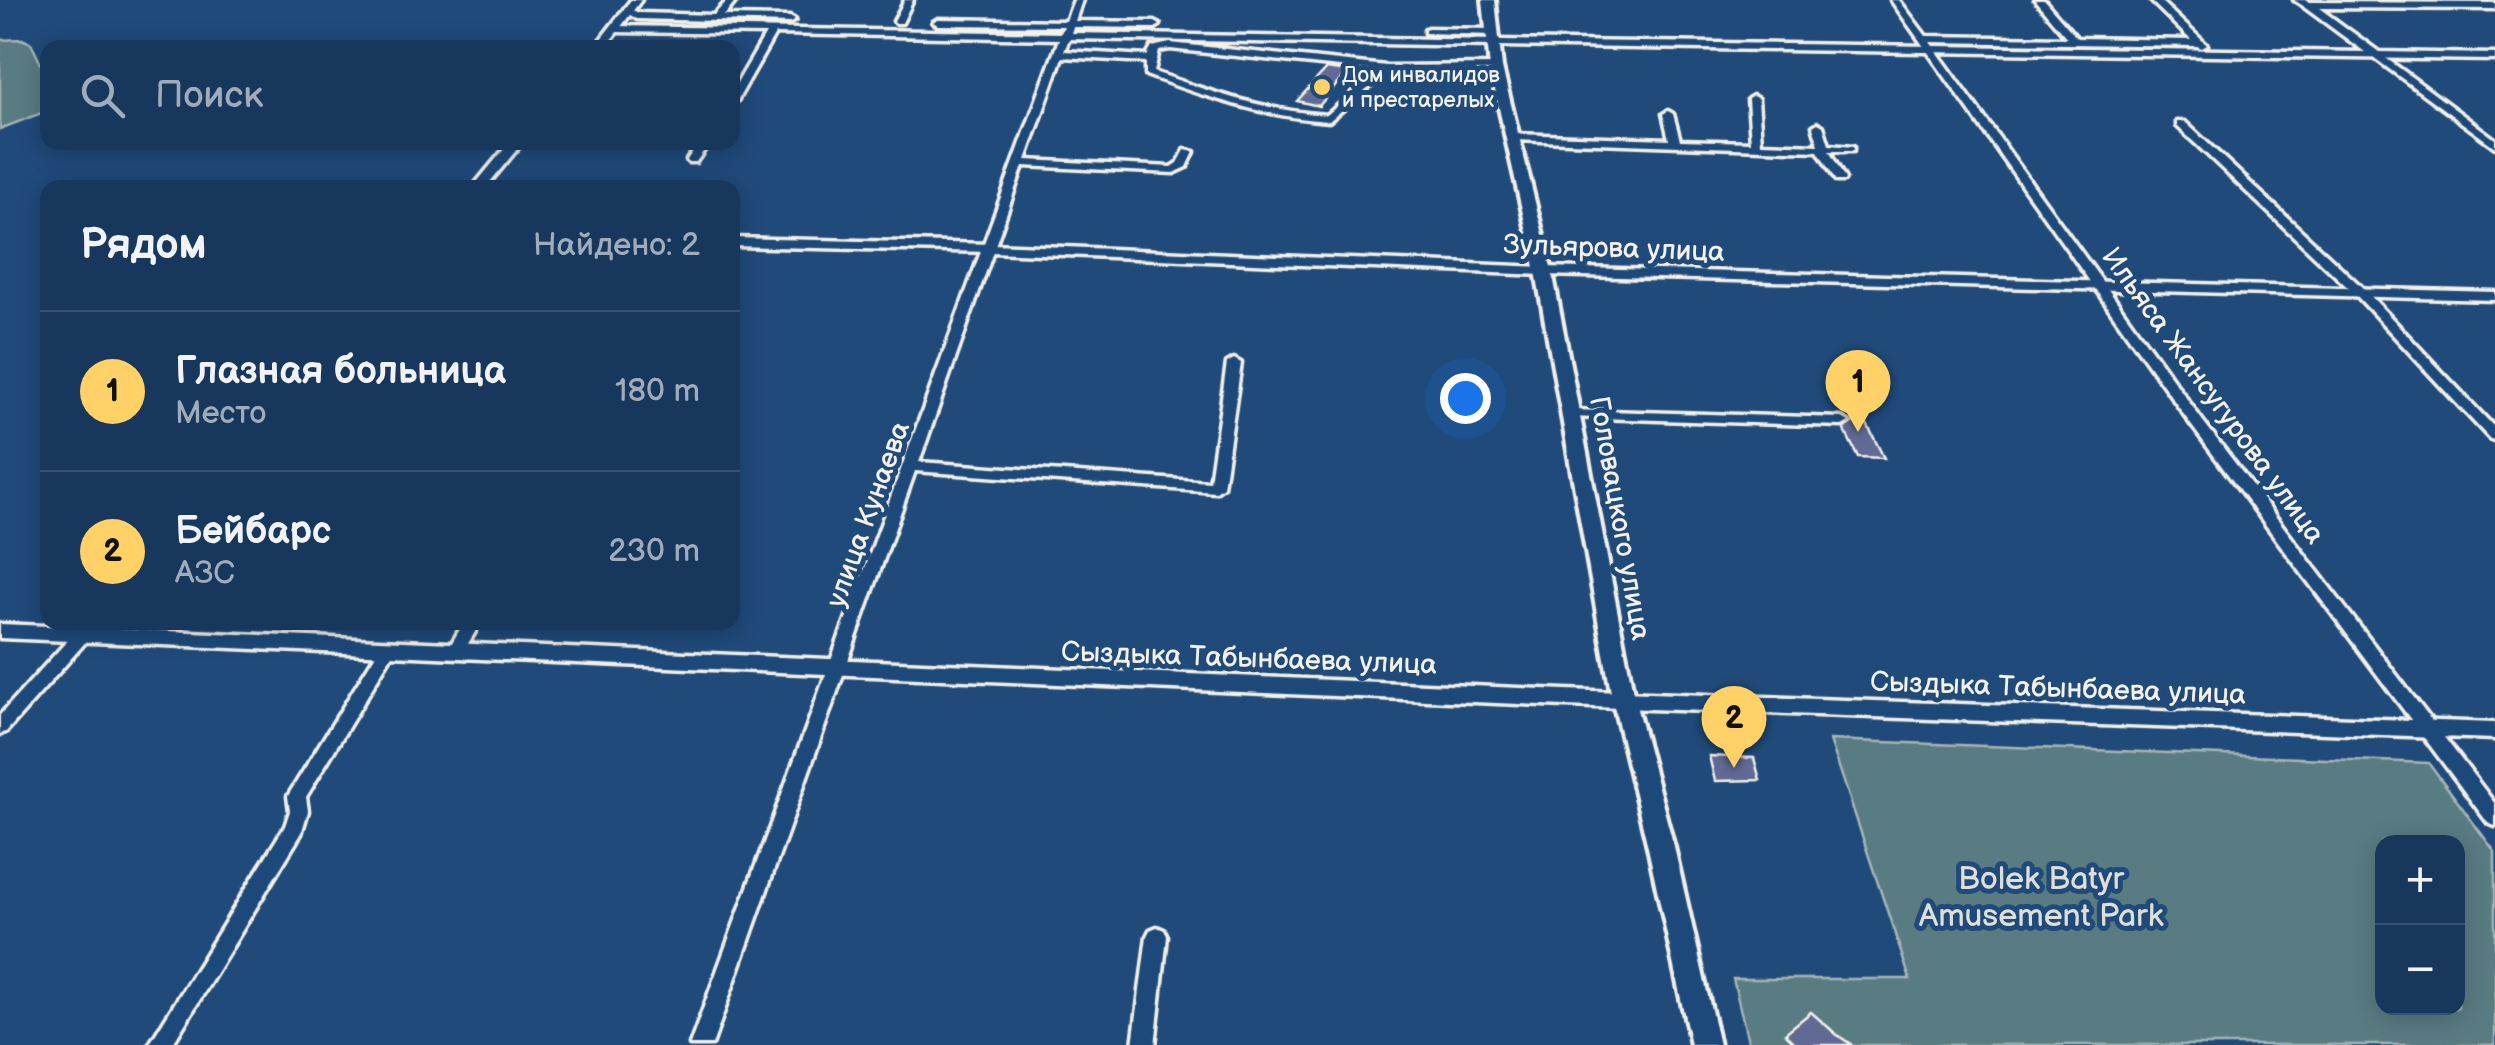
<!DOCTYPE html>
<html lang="ru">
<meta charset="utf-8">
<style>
:root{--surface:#17385c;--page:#203f62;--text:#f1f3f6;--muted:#9eacbb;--line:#365272;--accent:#ffd166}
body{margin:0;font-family:"Balsamiq Sans",sans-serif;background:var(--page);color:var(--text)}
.controls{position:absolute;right:30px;bottom:30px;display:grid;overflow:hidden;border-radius:20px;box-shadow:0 5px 25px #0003}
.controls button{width:90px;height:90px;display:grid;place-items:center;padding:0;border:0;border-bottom:2px solid var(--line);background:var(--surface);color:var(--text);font:50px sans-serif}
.you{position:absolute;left:1465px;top:398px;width:35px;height:35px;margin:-25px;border:8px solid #fff;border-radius:50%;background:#1a73e8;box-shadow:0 0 0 15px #1a73e833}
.badge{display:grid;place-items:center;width:65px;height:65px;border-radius:50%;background:var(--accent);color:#111;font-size:32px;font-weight:700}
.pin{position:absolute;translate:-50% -82px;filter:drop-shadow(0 2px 5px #0008)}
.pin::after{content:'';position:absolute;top:52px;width:35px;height:30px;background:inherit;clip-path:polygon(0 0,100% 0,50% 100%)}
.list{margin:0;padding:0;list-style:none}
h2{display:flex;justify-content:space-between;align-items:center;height:130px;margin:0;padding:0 40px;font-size:42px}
h2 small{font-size:32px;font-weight:400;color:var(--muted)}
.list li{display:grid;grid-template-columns:65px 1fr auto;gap:30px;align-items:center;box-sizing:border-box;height:160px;padding:0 40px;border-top:2px solid var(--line)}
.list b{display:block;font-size:38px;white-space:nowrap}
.list p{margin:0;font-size:32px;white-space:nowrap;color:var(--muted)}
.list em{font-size:32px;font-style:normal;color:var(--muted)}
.icon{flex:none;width:55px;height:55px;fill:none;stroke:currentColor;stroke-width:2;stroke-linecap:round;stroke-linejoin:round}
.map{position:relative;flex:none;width:2495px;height:1045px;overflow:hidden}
.search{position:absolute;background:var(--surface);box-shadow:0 5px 25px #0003;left:40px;top:40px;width:700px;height:110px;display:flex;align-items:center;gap:25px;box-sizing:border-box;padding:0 35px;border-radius:20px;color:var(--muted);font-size:38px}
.panel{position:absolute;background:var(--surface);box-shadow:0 5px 25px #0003;left:40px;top:180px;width:700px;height:450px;border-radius:20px}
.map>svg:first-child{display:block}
</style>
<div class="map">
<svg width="2495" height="1045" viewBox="0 0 2495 1045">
<rect width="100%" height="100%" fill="#1f4a7a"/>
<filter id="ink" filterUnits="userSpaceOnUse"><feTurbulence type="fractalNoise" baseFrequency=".01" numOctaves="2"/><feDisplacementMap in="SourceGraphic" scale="20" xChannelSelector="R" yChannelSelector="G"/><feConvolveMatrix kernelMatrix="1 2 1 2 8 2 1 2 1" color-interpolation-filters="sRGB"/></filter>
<g filter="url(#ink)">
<g fill="#587c82" stroke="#a6b6b5" stroke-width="2.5" fill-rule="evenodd">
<polygon points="22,39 31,43 47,77 47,111 0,129 0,40"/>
<path d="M 1830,740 L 2429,763 L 2495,852 L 2495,1045 L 1749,1045 L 1733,979 L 1910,979 ZM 2382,842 L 2458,842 L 2458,1008 L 2382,1008 Z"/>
</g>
<g fill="#606b94" stroke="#f4f1e8" stroke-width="2.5">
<polygon points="1326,69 1347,72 1319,106 1297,101"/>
<polygon points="1853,422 1866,422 1884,458 1858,457 1844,429"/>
<polygon points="1709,756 1754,758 1760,780 1715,781"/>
<polygon points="1811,1012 1836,1034 1852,1045 1797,1045 1785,1033"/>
</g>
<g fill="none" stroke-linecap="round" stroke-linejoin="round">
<defs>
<g id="minor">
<polygon points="728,0 737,0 724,16 790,17 795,20 790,23 637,19 625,12 630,9 639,13 714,15"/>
<polygon points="905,0 913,0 902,23 896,23 894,21"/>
<path d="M 1074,0 L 1082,0 L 1075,21 L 1155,22 L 1160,25 L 1155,28 L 1073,27 L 1071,33 L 1495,40 L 1500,43 L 1495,46 L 1069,39 L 1064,51 L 1147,56 L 1152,47 L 1170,43 L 1386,66 L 1496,65 L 1501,68 L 1496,71 L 1388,72 L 1329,121 C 1265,117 1206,97 1146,75 L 1146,62 L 1062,57 L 1026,160 L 1172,167 L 1178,163 L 1185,150 L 1194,152 L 1187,167 L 1174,173 L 1023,166 L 919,462 L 1210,482 L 1227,363 L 1234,359 L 1241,363 L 1223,487 L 1216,492 L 915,471 L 712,1045 L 690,1045 L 1059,39 L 775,34 L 737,101 L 732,104 L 732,92 L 766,34 L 615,32 L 610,29 L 615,26 L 1061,33 L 1064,26 L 938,25 L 933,22 L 938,19 L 1066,21 ZM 1170,49 L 1378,71 L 1327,115 C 1266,111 1211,92 1154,72 L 1159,51 Z"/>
<polygon points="1891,0 1899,0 1926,36 2067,38 2035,0 2044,0 2077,38 2191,40 2150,0 2159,0 2205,43 2207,45 2202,48 2197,46 1930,42 2202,420 2495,804 2495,826 2488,823 2192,426"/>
<polygon points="2294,0 2305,0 2312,5 2305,7"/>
<polygon points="1428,28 1493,29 1498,32 1493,35 1425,33 1425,29"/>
<polygon points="2373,53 2379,53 2495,139 2495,147 2373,57"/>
<polygon points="1753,96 1758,99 1761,143 1819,145 1813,126 1818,123 1823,126 1829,145 1853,147 1853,151 1829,151 1845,179 1844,181 1836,181 1818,151 1513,140 1508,137 1513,134 1669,139 1663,114 1668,111 1673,114 1680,140 1751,142 1748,99"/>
<polygon points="2177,122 2185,122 2365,290 2495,428 2495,440 2490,439 2357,296 2177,126"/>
<polygon points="699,142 710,142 696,162 688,162 687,160"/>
<polygon points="1572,410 1842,418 1849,422 1842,426 1567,417 1565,414 1567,411"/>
<polygon points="464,622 481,622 463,652 451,652 449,648"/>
<polygon points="83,628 89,630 91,634 89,638 6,732 0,734 0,715 77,630"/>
<polygon points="388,642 394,644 396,648 306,797 308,811 301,834 172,1045 149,1045 285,826 290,811 288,796 291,791 382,644"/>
<polygon points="1157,927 1164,930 1167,936 1155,1045 1133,1045 1147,936 1150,930"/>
</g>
<g id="tertiary">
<polygon points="631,0 641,0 605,48 594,48"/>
<polygon points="2308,2 2495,3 2495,9 2319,8 2379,52 2495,54 2495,60 1495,46 1490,43 1495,40 2365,52 2304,7 2304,3"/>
<polygon points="510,142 523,142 485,188 472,188"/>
<polygon points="732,238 991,244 1544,267 2495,292 2495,300 1544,275 991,252 732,246"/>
<polygon points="0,624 1565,690 2495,723 2495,739 1565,706 0,638"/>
</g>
<polygon id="secondary" points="1483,0 1495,0 1502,68 1552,271 1634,698 1674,847 1719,1045 1691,1045 1648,847 1612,698 1536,271 1490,68"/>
</defs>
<use href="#minor" stroke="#f4f1e8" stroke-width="7"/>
<use href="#tertiary" stroke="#f4f1e8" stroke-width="7"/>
<use href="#secondary" stroke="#f4f1e8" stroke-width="8"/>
<use href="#minor" fill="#1f4a7a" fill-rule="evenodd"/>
<use href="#tertiary" fill="#1f4a7a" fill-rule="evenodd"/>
<use href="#secondary" fill="#1f4a7a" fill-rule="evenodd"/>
</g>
</g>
<circle fill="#ffd166" stroke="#1f4a7a" stroke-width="4" cx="1322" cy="87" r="10"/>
<g text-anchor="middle" stroke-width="10" stroke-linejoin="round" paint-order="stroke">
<g font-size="22" fill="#f4f1e8" stroke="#1f4a7a" text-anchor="start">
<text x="1342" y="82">Дом инвалидов<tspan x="1342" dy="25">и престарелых</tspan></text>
</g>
<g font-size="28" fill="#f4f1e8" stroke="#1f4a7a">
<text transform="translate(1614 247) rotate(2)" y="10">Зульярова улица</text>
<text transform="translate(2214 395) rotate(54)" y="10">Ильяса Жансугурова улица</text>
<text transform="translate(867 514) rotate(-70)" y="10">улица Кунаева</text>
<text transform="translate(1621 518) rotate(80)" y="10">Головацкого улица</text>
<text transform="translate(1249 657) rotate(2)" y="10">Сыздыка Табынбаева улица</text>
<text transform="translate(2058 687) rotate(2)" y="10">Сыздыка Табынбаева улица</text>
</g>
<g font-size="32" fill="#dddfd9" stroke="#1f4a7a">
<text x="2041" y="889">Bolek Batyr<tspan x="2041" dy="37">Amusement Park</tspan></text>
</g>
</g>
</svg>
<div class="controls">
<button>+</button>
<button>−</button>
</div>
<div class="you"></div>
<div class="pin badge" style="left:1858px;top:432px">1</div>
<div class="pin badge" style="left:1734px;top:768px">2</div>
<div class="search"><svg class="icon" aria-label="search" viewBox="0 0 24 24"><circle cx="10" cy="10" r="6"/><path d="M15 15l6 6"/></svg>Поиск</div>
<section class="panel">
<h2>Рядом<small>Найдено: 2</small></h2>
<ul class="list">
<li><span class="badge">1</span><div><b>Глазная больница</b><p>Место</p></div><em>180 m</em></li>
<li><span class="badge">2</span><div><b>Бейбарс</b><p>АЗС</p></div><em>230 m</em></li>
</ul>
</section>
</div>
